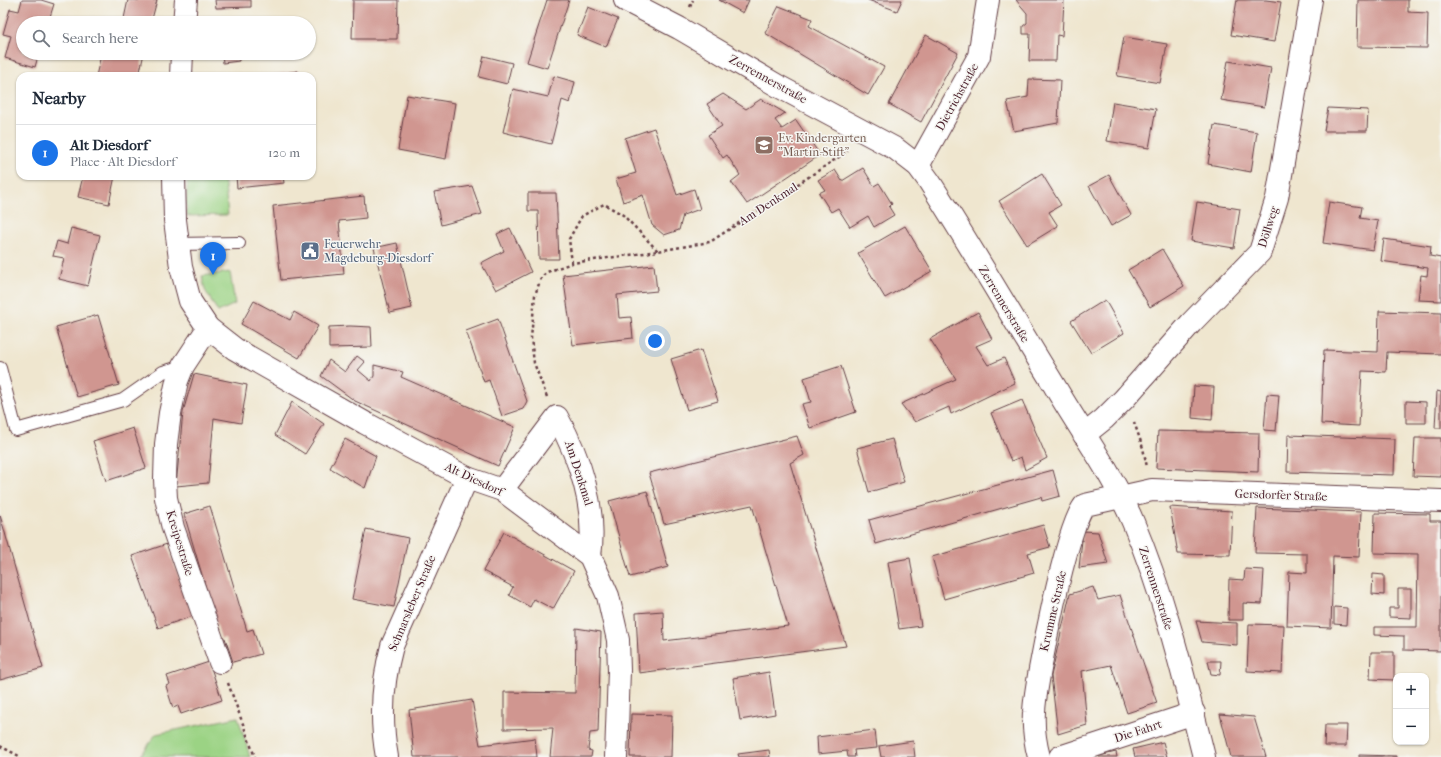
<!DOCTYPE html>
<meta charset="utf-8">
<style>
:root{--surface:#fff;--page:#f2f2f3;--text:#1f2937;--muted:#747a83;--line:#e0e1e3;--accent:#1a73e8}
body{margin:0;font-family:"IM FELL French Canon",serif;background:var(--page);color:var(--text)}
.controls{position:absolute;right:12px;bottom:12px;display:grid;overflow:hidden;border-radius:8px;box-shadow:0 1px 3px #0004}
.controls button{width:36px;height:36px;display:grid;place-items:center;padding:0;border:0;border-bottom:1px solid var(--line);background:var(--surface);color:var(--text);font:20px sans-serif}
.you{position:absolute;left:655px;top:341px;width:14px;height:14px;margin:-10px;border:3px solid #fff;border-radius:50%;background:#1a73e8;box-shadow:0 0 0 6px #1a73e833}
.badge{display:grid;place-items:center;width:26px;height:26px;border-radius:50%;background:var(--accent);color:#fff;font-size:13px;font-weight:700}
.pin{position:absolute;translate:-50% -33px;filter:drop-shadow(0 1px 2px #0008)}
.pin::after{content:'';position:absolute;top:21px;width:14px;height:12px;background:inherit;clip-path:polygon(0 0,100% 0,50% 100%)}
.list{margin:0;padding:0;list-style:none}
h2{display:flex;justify-content:space-between;align-items:center;height:52px;margin:0;padding:0 16px;font-size:17px}
h2 small{font-size:13px;font-weight:400;color:var(--muted)}
.list li{display:grid;grid-template-columns:26px 1fr auto;gap:12px;align-items:center;box-sizing:border-box;height:56px;padding:0 16px;border-top:1px solid var(--line)}
.list b{display:block;font-size:15px;white-space:nowrap}
.list p{margin:0;font-size:13px;white-space:nowrap;color:var(--muted)}
.list em{font-size:13px;font-style:normal;color:var(--muted)}
.icon{flex:none;width:22px;height:22px;fill:none;stroke:currentColor;stroke-width:2;stroke-linecap:round;stroke-linejoin:round}
.map{position:relative;flex:none;width:1441px;height:757px;overflow:hidden}
.search{position:absolute;background:var(--surface);box-shadow:0 1px 3px #0004;left:16px;top:16px;width:300px;height:44px;display:flex;align-items:center;gap:10px;box-sizing:border-box;padding:0 14px;border-radius:22px;color:var(--muted);font-size:15px}
.panel{position:absolute;background:var(--surface);box-shadow:0 1px 3px #0004;left:16px;top:72px;width:300px;height:108px;border-radius:12px}
.map>svg:first-child{display:block}
</style>
<div class="map">
<svg width="1441" height="757" viewBox="0 0 1441 757">
<rect width="100%" height="100%" fill="#f6f6f2"/>
<filter id="ink" filterUnits="userSpaceOnUse"><feTurbulence type="fractalNoise" baseFrequency=".025" numOctaves="2"/><feDisplacementMap in="SourceGraphic" scale="8" xChannelSelector="R" yChannelSelector="G"/><feConvolveMatrix kernelMatrix="1 2 1 2 8 2 1 2 1" color-interpolation-filters="sRGB"/></filter>
<filter id="wash" filterUnits="userSpaceOnUse"><feTurbulence type="fractalNoise" baseFrequency=".012" numOctaves="4" result="noise"/><feDisplacementMap in="SourceGraphic" scale="16" xChannelSelector="R" yChannelSelector="G"/><feGaussianBlur stdDeviation="0.9" result="paint"/><feColorMatrix in="noise" values="0 0 0 0 0 0 0 0 0 0 0 0 0 0 0 0 0 1.4 0 .05"/><feComposite in="paint" operator="in"/></filter>
<g filter="url(#wash)">
<rect width="100%" height="100%" fill="#efe6cf"/>
<g fill="#9bd384" stroke="#727958">
<polygon points="188,176 224,176 228,215 187,216 186,202"/>
<polygon points="230,272 235,304 218,312 205,290 202,276"/>
<polygon points="238,717 250,757 140,757 156,734"/>
</g>
<g id="blocks">
<g fill="#d09690">
<polygon points="22,0 41,0 54,4 48,23 23,23 23,53 39,53 35,67 5,58 11,36 3,34 10,9 19,11"/>
<polygon points="128,0 157,0 151,23 123,23"/>
<polygon points="215,0 251,0 251,7 216,8"/>
<polygon points="353,0 398,0 397,39 352,39"/>
<polygon points="547,0 569,0 547,68 527,62"/>
<polygon points="719,0 749,0 743,13"/>
<polygon points="868,0 902,0 897,11"/>
<polygon points="1016,0 1064,0 1062,36 1057,35 1056,61 1029,61 1030,34 1023,34 1023,26 1027,23 1027,13"/>
<polygon points="1237,0 1266,0 1281,2 1274,42 1231,35"/>
<polygon points="1358,0 1408,0 1408,12 1428,13 1427,48 1357,47"/>
<polygon points="779,6 812,19 809,26 884,67 868,95 765,33"/>
<polygon points="588,7 618,19 606,47 577,35"/>
<polygon points="109,20 118,23 108,23"/>
<polygon points="926,35 958,53 921,122 889,104"/>
<polygon points="1124,37 1167,44 1160,83 1117,76"/>
<polygon points="144,53 139,76 96,76 101,55 93,53"/>
<polygon points="222,53 238,53 239,61 223,63"/>
<polygon points="484,56 512,63 507,84 479,77"/>
<polygon points="1228,61 1271,68 1264,107 1221,100"/>
<polygon points="298,71 299,76 272,76 272,75"/>
<polygon points="554,76 575,82 570,103 562,100 551,144 503,132 513,89 548,97"/>
<polygon points="1029,79 1060,80 1058,123 1014,131 1007,101 1028,97"/>
<polygon points="723,94 746,109 761,99 785,113 775,120 782,129 796,120 820,155 747,204 731,182 740,175 727,155 723,158 708,135 722,126 707,104"/>
<polygon points="407,95 455,103 446,159 398,150"/>
<polygon points="1113,102 1156,109 1149,148 1107,141"/>
<polygon points="1328,108 1368,110 1367,131 1324,131"/>
<polygon points="1214,125 1257,132 1251,172 1208,164"/>
<polygon points="654,128 677,195 694,189 700,209 683,215 679,230 664,235 652,225 643,195 623,202 616,179 636,173 625,138"/>
<polygon points="863,168 874,186 879,183 892,204 889,207 894,215 874,227 868,216 850,227 838,208 831,212 819,193 825,190 818,180 835,170 842,181"/>
<polygon points="1042,174 1061,205 1049,212 1058,226 1027,245 999,201"/>
<polygon points="1109,175 1131,215 1111,226 1089,186"/>
<polygon points="83,176 115,176 109,204 78,197"/>
<polygon points="236,176 283,176 284,183 237,188"/>
<polygon points="472,186 482,214 441,225 434,192"/>
<polygon points="528,193 556,193 559,259 539,259 538,211 528,211"/>
<polygon points="364,196 366,218 339,221 344,274 281,280 273,206"/>
<polygon points="1197,202 1240,209 1234,248 1191,241"/>
<polygon points="1329,202 1362,207 1360,218 1378,221 1373,250 1323,243"/>
<polygon points="905,226 932,271 885,298 858,253"/>
<polygon points="71,228 100,235 88,286 59,279 64,258 53,256 57,241 67,244"/>
<polygon points="510,228 531,272 496,290 481,263 504,251 497,234"/>
<polygon points="1384,239 1431,246 1430,256 1441,258 1441,301 1418,300 1421,275 1427,276 1428,268 1381,261"/>
<polygon points="397,243 412,308 390,313 374,248"/>
<polygon points="1162,249 1184,286 1150,307 1128,270"/>
<polygon points="654,265 657,291 617,295 619,318 631,317 633,338 573,345 563,275"/>
<polygon points="1105,300 1124,333 1091,353 1071,321"/>
<polygon points="254,301 290,320 294,312 318,326 299,358 241,324"/>
<polygon points="1379,311 1441,313 1441,354 1387,352 1386,372 1362,371 1359,426 1321,424 1324,350 1378,352"/>
<polygon points="978,312 992,339 976,346 988,365 1004,358 1015,383 951,414 949,407 915,422 901,404 956,379 930,339"/>
<polygon points="98,315 119,385 77,397 56,327"/>
<polygon points="498,319 527,401 523,409 502,416 489,380 484,382 466,331"/>
<polygon points="350,326 371,327 372,347 329,348 329,327"/>
<polygon points="701,350 718,401 687,410 671,359"/>
<polygon points="357,356 365,362 358,370 371,381 374,376 374,365 403,372 401,377 515,427 498,466 355,401 321,376 329,360 345,372"/>
<polygon points="841,366 856,412 810,428 802,404 811,402 804,378"/>
<polygon points="194,374 247,385 241,423 214,418 208,483 176,486 183,412"/>
<polygon points="1194,386 1214,387 1212,420 1192,418"/>
<polygon points="1437,391 1441,392 1441,428 1435,428"/>
<polygon points="1267,394 1279,395 1276,431 1264,430"/>
<polygon points="1022,400 1047,458 1025,470 1021,457 1011,461 991,413"/>
<polygon points="1406,401 1426,402 1426,423 1406,423"/>
<polygon points="292,402 324,424 305,454 275,435"/>
<polygon points="133,428 146,468 106,481 93,441"/>
<polygon points="1158,431 1259,433 1258,472 1156,468"/>
<polygon points="1288,435 1395,439 1394,475 1287,472"/>
<polygon points="797,436 804,455 790,463 846,646 639,673 636,613 663,611 664,641 788,626 752,505 664,524 649,473"/>
<polygon points="1415,438 1441,438 1441,477 1413,476"/>
<polygon points="345,439 376,456 365,488 330,468"/>
<polygon points="892,439 904,482 869,492 857,448"/>
<polygon points="1053,470 1060,496 1042,501 1041,497 876,544 869,520"/>
<polygon points="647,491 668,567 630,577 609,501"/>
<polygon points="210,506 247,631 253,629 261,654 233,662 225,638 221,639 184,514"/>
<polygon points="1170,507 1232,511 1230,555 1178,554"/>
<polygon points="1257,508 1361,512 1359,557 1333,556 1331,628 1287,626 1289,572 1307,573 1307,554 1255,553"/>
<polygon points="1375,513 1430,514 1430,521 1441,521 1441,651 1404,650 1404,636 1374,635 1374,627 1417,627 1418,554 1374,553"/>
<polygon points="0,515 43,668 0,680"/>
<polygon points="1043,525 1050,547 1028,553 1034,573 944,599 932,557"/>
<polygon points="366,529 408,538 394,607 352,599"/>
<polygon points="1083,531 1098,532 1108,564 1079,568"/>
<polygon points="504,532 574,571 553,609 534,599 530,607 509,595 513,587 483,571"/>
<polygon points="167,544 193,616 158,628 132,556"/>
<polygon points="910,558 921,626 899,629 888,562"/>
<polygon points="1245,569 1264,570 1262,604 1243,603 1243,620 1228,620 1229,579 1244,580"/>
<polygon points="1373,574 1384,575 1384,595 1372,594"/>
<polygon points="1093,587 1098,600 1120,595 1157,703 1127,713 1111,665 1082,671 1087,725 1058,734 1051,676 1070,594"/>
<polygon points="1398,589 1411,589 1411,618 1389,617 1389,608 1398,608"/>
<polygon points="1334,607 1347,608 1346,625 1334,624"/>
<polygon points="1196,621 1237,623 1237,645 1202,642"/>
<polygon points="1249,624 1284,625 1282,673 1247,671"/>
<polygon points="576,628 601,632 598,732 590,733 588,750 592,751 591,757 550,757 553,728 504,729 504,692 575,693"/>
<polygon points="1371,652 1394,652 1394,680 1370,679"/>
<polygon points="1208,661 1221,661 1220,675 1211,674"/>
<polygon points="209,662 222,700 181,714 178,706 173,708 166,686 170,684 167,676"/>
<polygon points="769,672 775,714 740,720 733,678"/>
<polygon points="472,700 480,745 535,738 537,757 414,757 409,710"/>
<polygon points="631,714 672,715 671,757 630,757"/>
<polygon points="1220,714 1254,717 1266,757 1231,757"/>
<polygon points="1325,725 1347,725 1346,746 1324,746"/>
<polygon points="875,730 877,748 854,750 855,757 848,757 847,751 818,754 817,737"/>
<polygon points="913,741 915,757 881,757 879,746"/>
<polygon points="1163,742 1167,757 1135,757 1133,749"/>
<polygon points="769,750 770,757 739,757 738,754"/>
<polygon points="1116,752 1117,757 1099,757 1099,756"/>
<polygon points="1359,755 1397,756 1397,757 1359,757"/>
</g>
</g>
</g>
<g filter="url(#ink)">
<use href="#blocks" fill-opacity="0" stroke="#633d44" stroke-width="1"/>
<g fill="none" stroke-linecap="round" stroke-linejoin="round">
<defs>
<g id="service">
<polyline points="177,244 239,243"/>
<polyline points="0,368 16,430 123,400 163,372 183,366"/>
</g>
<g id="minor">
<polyline points="184,23 186,0"/>
<polyline points="181,76 182,53"/>
<polyline points="918,166 979,56 988,0"/>
<polyline points="174,176 175,220 181,267 190,301 208,328 235,349 365,423 467,478 502,490 590,556 608,596 618,640 619,670 616,757"/>
<polyline points="208,328 183,366 177,381 170,413 166,444 165,479 166,498 173,528 220,662"/>
<polyline points="1084,435 1104,419 1124,399 1191,323 1260,252 1277,198 1311,0"/>
<path d="M 502,490 L 557,417 C 580,458 597,509 590,556"/>
<path d="M 387,757 C 380,719 382,683 392,646 L 467,478"/>
<path d="M 1039,757 C 1035,742 1033,727 1034,712 C 1035,683 1068,519 1085,505 L 1152,490 L 1441,501"/>
<polyline points="1060,757 1194,713"/>
</g>
<path id="secondary" d="M 625,0 L 679,28 L 778,86 L 896,149 L 918,166 L 929,181 C 972,248 1012,317 1054,385 C 1080,430 1113,474 1133,522 C 1165,598 1184,678 1204,757"/>
</defs>
<use href="#service" stroke="#633d44" stroke-width="14"/>
<use href="#minor" stroke="#633d44" stroke-width="24"/>
<use href="#secondary" stroke="#633d44" stroke-width="24"/>
<g stroke="#633d44" stroke-width="2.5" stroke-dasharray="3 3" stroke-linecap="butt">
<polyline points="690,7 693,0"/>
<polyline points="572,263 569,239 582,216 604,204 623,215 658,251"/>
<polyline points="547,397 534,363 531,338 535,295 541,278 547,272 572,263 658,251 710,242 848,151"/>
<polyline points="1134,422 1143,448 1147,467"/>
<polyline points="228,683 255,757"/>
<polyline points="0,746 21,757"/>
</g>
<use href="#service" stroke="#fff" stroke-width="12"/>
<use href="#minor" stroke="#fff" stroke-width="22"/>
<use href="#secondary" stroke="#fff" stroke-width="22"/>
</g>
</g>
<defs>
<symbol id="school-square" viewBox="-11 -11 22 22"><rect x="-9" y="-9" width="18" height="18" rx="4" fill="#8d6e63" stroke="#f6f6f2"/><path d="M0-5L7-2L0 1L-7-2ZM-4 1L0 2.5L4 1V4Q0 6-4 4Z" fill="#fff"/></symbol>
<symbol id="civic-square" viewBox="-11 -11 22 22"><rect x="-9" y="-9" width="18" height="18" rx="4" fill="#5c6f8a" stroke="#f6f6f2"/><path d="M-.6-6.5H3V-4.5H.6V-3L4-1V1h2V6H-6V1h2V-1L-.6-3ZM-1.2 2.5V6h2.4V2.5Z" fill="#fff"/></symbol>
</defs>
<g fill-rule="evenodd">
<use href="#school-square" x="753" y="134" width="22" height="22"/>
<use href="#civic-square" x="299" y="240" width="22" height="22"/>
</g>
<g text-anchor="middle" stroke-width="3" stroke-linejoin="round" paint-order="stroke">
<g font-size="12" fill="#4a1f2b" stroke="#f6f6f2">
<text transform="translate(768 79) rotate(29)" y="4">Zerrennerstraße</text>
<text transform="translate(957 97) rotate(-61)" y="4">Dietrichstraße</text>
<text transform="translate(768 204) rotate(-33)" y="4">Am Denkmal</text>
<text transform="translate(1268 227) rotate(-73)" y="4">Döllweg</text>
<text transform="translate(1004 304) rotate(59)" y="4">Zerrennerstraße</text>
<text transform="translate(579 473) rotate(72)" y="4">Am Denkmal</text>
<text transform="translate(474 479) rotate(25)" y="4">Alt Diesdorf</text>
<text transform="translate(1281 495) rotate(2)" y="4">Gersdorfer Straße</text>
<text transform="translate(180 543) rotate(73)" y="4">Kreipestraße</text>
<text transform="translate(1156 588) rotate(72)" y="4">Zerrennerstraße</text>
<text transform="translate(412 603) rotate(-67)" y="4">Schnarsleber Straße</text>
<text transform="translate(1053 611) rotate(-77)" y="4">Krumme Straße</text>
<text transform="translate(1138 731) rotate(-18)" y="4">Die Fahrt</text>
</g>
<g font-size="12" fill="#785e54" stroke="#f6f6f2" text-anchor="start">
<text x="778" y="142">Ev. Kindergarten<tspan x="778" dy="14">"Martin-Stift"</tspan></text>
</g>
<g font-size="12" fill="#4e5e75" stroke="#f6f6f2" text-anchor="start">
<text x="324" y="248">Feuerwehr<tspan x="324" dy="14">Magdeburg-Diesdorf</tspan></text>
</g>
</g>
</svg>
<div class="controls">
<button>+</button>
<button>−</button>
</div>
<div class="you"></div>
<div class="pin badge" style="left:213px;top:275px">1</div>
<div class="search"><svg class="icon" aria-label="search" viewBox="0 0 24 24"><circle cx="10" cy="10" r="6"/><path d="M15 15l6 6"/></svg>Search here</div>
<section class="panel">
<h2>Nearby<small></small></h2>
<ul class="list">
<li><span class="badge">1</span><div><b>Alt Diesdorf</b><p>Place · Alt Diesdorf</p></div><em>120 m</em></li>
</ul>
</section>
</div>
